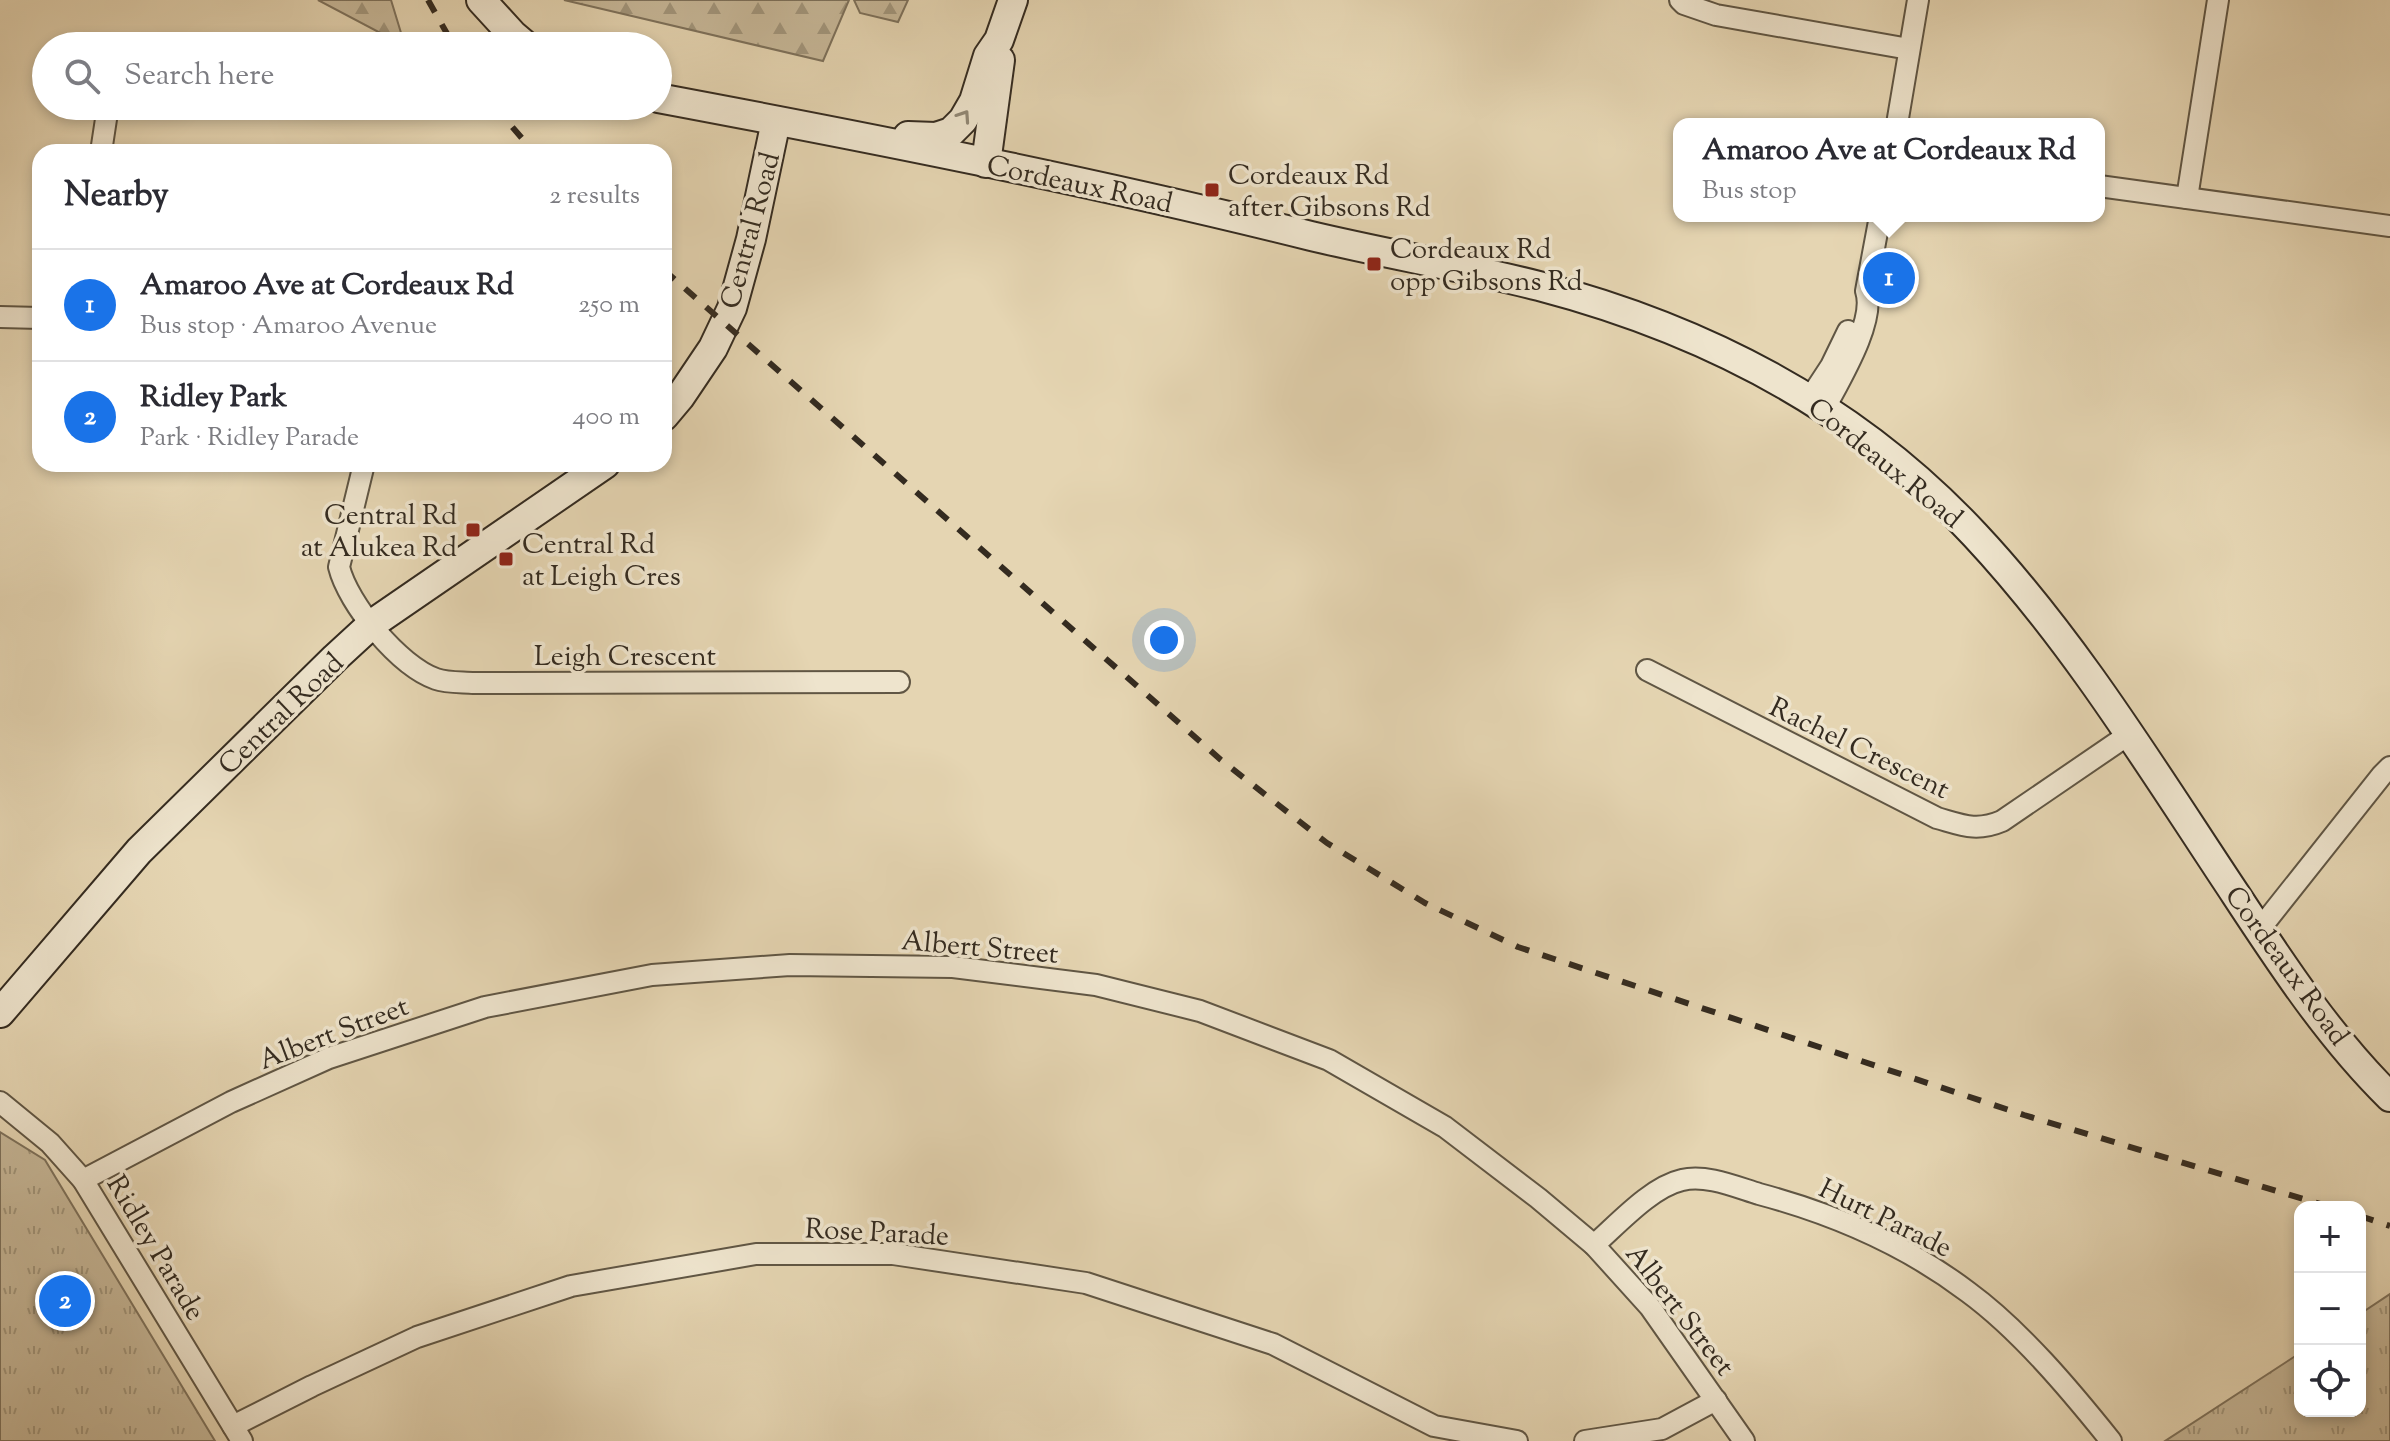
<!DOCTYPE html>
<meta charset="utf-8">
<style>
:root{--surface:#fff;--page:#f7f7f7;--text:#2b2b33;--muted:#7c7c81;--line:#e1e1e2;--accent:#1a73e8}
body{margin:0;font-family:"Sorts Mill Goudy",serif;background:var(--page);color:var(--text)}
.controls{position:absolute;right:24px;bottom:24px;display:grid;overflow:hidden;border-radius:16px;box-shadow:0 4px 12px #0003}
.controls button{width:72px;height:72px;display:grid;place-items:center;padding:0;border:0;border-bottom:2px solid var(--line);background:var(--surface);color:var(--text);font:40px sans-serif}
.you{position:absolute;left:1164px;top:640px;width:28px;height:28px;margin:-20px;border:6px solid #fff;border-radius:50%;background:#1a73e8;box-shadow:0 0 0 12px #1a73e833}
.badge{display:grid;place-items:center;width:52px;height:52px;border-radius:50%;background:var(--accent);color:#fff;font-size:26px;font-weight:700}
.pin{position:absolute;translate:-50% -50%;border:4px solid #fff;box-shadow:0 2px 8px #0006}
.popup{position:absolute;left:1673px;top:118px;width:432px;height:104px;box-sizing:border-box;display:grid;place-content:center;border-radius:16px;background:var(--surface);filter:drop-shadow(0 2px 6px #0005);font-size:26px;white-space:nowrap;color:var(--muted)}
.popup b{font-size:30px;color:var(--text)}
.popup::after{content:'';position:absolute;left:50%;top:100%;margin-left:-16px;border:16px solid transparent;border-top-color:var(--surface)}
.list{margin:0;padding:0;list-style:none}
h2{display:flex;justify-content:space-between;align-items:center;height:104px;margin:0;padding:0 32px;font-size:34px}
h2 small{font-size:26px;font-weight:400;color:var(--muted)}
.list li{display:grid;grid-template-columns:52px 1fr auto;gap:24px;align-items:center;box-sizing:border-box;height:112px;padding:0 32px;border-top:2px solid var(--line)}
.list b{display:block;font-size:30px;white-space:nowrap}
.list p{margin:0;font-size:26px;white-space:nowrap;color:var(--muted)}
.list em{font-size:26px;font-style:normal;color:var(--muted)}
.icon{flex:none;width:44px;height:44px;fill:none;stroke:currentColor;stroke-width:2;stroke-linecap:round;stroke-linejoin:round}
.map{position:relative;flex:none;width:2390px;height:1441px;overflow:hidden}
.search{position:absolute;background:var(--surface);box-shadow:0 4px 12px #0003;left:32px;top:32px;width:640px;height:88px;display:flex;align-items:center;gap:20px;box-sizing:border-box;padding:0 28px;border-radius:44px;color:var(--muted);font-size:30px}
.panel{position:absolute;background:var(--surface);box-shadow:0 4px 12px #0003;left:32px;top:144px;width:640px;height:328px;border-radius:24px}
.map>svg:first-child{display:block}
</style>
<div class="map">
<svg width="2390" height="1441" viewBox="0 0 2390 1441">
<defs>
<pattern id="grass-tufts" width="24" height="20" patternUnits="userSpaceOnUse" patternTransform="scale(2)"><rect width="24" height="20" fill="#c7b899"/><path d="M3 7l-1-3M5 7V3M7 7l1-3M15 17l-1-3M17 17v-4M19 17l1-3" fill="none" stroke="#a2967c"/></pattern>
<pattern id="forest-firs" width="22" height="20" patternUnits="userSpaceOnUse" patternTransform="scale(2)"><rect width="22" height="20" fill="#c7b899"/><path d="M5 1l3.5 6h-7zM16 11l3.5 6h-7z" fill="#a2967c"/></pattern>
</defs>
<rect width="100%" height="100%" fill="#e5d5b2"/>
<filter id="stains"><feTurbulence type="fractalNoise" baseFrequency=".0025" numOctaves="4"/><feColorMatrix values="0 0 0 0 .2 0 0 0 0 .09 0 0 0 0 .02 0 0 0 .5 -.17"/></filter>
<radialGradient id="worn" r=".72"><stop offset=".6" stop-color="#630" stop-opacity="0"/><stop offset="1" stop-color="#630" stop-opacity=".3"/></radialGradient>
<g fill="url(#grass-tufts)" stroke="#7e725c" stroke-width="2">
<polygon points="0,1132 45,1160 215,1441 0,1441"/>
<polygon points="2390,1294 2390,1441 2165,1441 2300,1353 2300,1411 2360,1411 2360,1314"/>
</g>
<g fill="url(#forest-firs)" stroke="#7e725c" stroke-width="2">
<polygon points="318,0 391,0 405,46"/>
<polygon points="564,0 849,0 823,61"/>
<polygon points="854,0 908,0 898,22 860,13"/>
</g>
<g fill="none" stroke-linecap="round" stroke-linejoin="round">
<defs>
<g id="street">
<polyline points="1680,0 1684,4 1716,15 1909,49"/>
<polyline points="1897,124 1918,0"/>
<polyline points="101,152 108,106"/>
<polyline points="2099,186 2390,226"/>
<polyline points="2187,198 2218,0"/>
<polyline points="0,317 40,318"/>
<polyline points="1810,398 1831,366 1848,331"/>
<path d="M 1825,408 C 1839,381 1876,321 1866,291 L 1880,216"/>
<path d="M 364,464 L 339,567 C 348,604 399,666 436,679 C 447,683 462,682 474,683 L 899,682"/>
<path d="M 1647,670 L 1937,818 C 1962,825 1976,832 2002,821 L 2128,735"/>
<polyline points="2259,930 2382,775 2390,767"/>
<polyline points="0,1102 50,1143 83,1180 242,1441"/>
<polyline points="83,1180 231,1102 329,1058 485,1007 652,975 790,965 953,967 1096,985 1200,1011 1329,1060 1445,1127 1538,1198 1594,1245 1650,1307 1744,1441"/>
<path d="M 1594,1245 C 1618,1224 1651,1187 1682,1180 C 1706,1174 1736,1187 1759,1194 C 1834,1214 1906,1245 1968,1292 C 2020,1330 2071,1391 2111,1441"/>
<polyline points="233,1426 312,1386 417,1337 571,1286 756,1254 893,1254 1086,1283 1273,1344 1434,1426 1517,1441"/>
<polyline points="1585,1441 1662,1429 1716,1400"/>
</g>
<g id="secondary">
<polyline points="481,0 513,35 526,46"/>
<path d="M 658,98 C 877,139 1095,182 1311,236 C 1387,254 1464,267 1539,286 C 1707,330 1856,407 1975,535 C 2076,643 2154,772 2236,895 C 2282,965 2330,1038 2390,1097"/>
<polyline points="908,136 936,137 951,132 963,120 974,101 988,56 999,40 1013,0"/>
<polyline points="986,163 1000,60"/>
<polyline points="664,416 680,397 713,348 732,308 751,239 776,121"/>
<polyline points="0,1013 139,851 335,658 372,624 605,464"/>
</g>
</defs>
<use href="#street" stroke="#605644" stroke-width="24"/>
<use href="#secondary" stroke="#342b20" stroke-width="32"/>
<use href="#street" stroke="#eee4cd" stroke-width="20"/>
<use href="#secondary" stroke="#eee4cd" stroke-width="28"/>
<g stroke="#342b20" stroke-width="6" stroke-dasharray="14 14" stroke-linecap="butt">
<polyline points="428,0 454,46"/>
<polyline points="494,106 534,152"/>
<polyline points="664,270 1221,760 1327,843 1425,903 1518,947 2024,1115 2330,1207"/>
<polyline points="2360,1216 2390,1226"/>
</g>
</g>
<defs><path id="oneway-chevron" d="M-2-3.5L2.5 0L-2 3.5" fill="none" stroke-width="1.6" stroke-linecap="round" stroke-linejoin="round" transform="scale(2)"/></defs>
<use stroke="#918876" href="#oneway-chevron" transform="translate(964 116) rotate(-56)"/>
<g fill="#8f2418" stroke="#eee4cd" stroke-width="3">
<rect x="1204" y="182" width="16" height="16" rx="4"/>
<rect x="1366" y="256" width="16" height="16" rx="4"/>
<rect x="465" y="522" width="16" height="16" rx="4"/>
<rect x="498" y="551" width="16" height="16" rx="4"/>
</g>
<g text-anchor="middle" stroke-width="7" stroke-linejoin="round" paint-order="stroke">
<g font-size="28" fill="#342b20" stroke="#eee4cd" text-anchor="start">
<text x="1228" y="184">Cordeaux Rd<tspan x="1228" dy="32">after Gibsons Rd</tspan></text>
<text x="1390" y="258">Cordeaux Rd<tspan x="1390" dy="32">opp Gibsons Rd</tspan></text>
<text x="457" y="524" text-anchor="end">Central Rd<tspan x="457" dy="32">at Alukea Rd</tspan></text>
<text x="522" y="553">Central Rd<tspan x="522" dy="32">at Leigh Cres</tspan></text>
</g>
<g font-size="28" fill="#342b20" stroke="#eee4cd">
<text transform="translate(1080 183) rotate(12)" y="10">Cordeaux Road</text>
<text transform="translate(749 230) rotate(-75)" y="10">Central Road</text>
<text transform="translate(1886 462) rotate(39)" y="10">Cordeaux Road</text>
<text x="625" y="665">Leigh Crescent</text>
<text transform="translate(280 713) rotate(-44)" y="10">Central Road</text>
<text transform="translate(1860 747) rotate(26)" y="10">Rachel Crescent</text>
<text transform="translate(980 946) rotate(5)" y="10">Albert Street</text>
<text transform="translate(2288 965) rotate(54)" y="10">Cordeaux Road</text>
<text transform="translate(333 1032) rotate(-21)" y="10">Albert Street</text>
<text transform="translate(1886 1217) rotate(26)" y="10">Hurt Parade</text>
<text transform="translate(877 1231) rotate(3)" y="10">Rose Parade</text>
<text transform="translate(157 1247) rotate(59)" y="10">Ridley Parade</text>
<text transform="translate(1681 1309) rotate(52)" y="10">Albert Street</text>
</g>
</g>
<rect width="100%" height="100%" filter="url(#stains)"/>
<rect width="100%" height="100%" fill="url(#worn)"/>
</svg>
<div class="controls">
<button>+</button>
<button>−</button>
<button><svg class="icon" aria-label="locate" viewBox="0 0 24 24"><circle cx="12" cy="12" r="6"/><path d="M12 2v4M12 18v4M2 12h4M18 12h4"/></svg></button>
</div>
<div class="you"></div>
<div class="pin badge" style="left:1889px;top:278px">1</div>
<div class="popup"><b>Amaroo Ave at Cordeaux Rd</b>Bus stop</div>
<div class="pin badge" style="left:65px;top:1301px">2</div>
<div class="search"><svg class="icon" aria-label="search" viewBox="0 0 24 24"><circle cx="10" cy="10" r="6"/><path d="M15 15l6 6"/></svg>Search here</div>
<section class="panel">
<h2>Nearby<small>2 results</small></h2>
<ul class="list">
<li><span class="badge">1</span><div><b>Amaroo Ave at Cordeaux Rd</b><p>Bus stop · Amaroo Avenue</p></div><em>250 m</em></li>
<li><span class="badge">2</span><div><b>Ridley Park</b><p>Park · Ridley Parade</p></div><em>400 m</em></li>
</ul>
</section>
</div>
